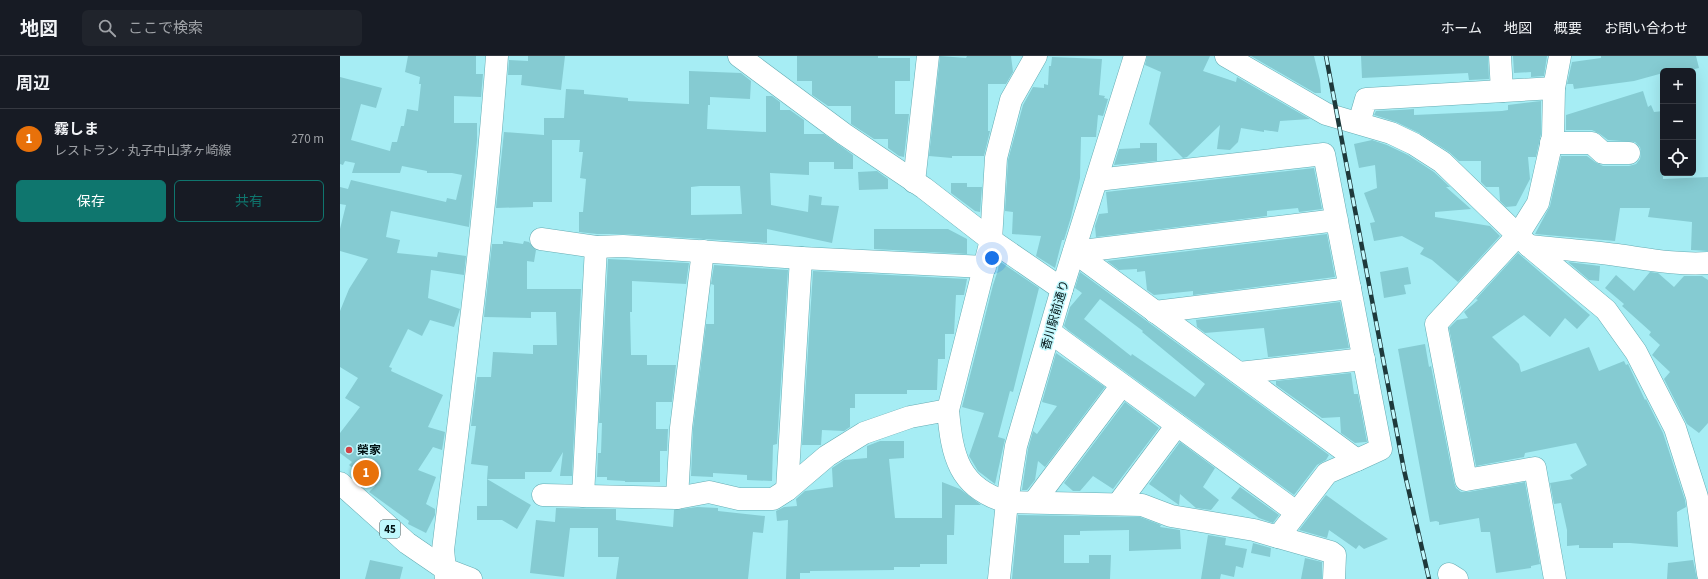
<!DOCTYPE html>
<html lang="ja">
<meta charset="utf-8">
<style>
:root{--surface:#171b24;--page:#20242c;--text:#f1f3f6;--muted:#9ea1a6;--line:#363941;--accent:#0f766e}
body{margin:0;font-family:"Source Sans 3","Noto Sans JP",sans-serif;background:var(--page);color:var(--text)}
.controls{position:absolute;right:12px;top:12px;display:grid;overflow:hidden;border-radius:6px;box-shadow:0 4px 16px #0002}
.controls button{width:36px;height:36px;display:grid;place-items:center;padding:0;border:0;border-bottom:1px solid var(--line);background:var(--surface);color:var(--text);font:20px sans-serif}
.you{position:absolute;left:652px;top:202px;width:14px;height:14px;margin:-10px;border:3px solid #fff;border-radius:50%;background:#1a73e8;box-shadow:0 0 0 6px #1a73e833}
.badge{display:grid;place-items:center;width:26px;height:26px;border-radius:50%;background:var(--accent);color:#fff;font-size:13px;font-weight:700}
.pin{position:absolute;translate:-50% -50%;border:2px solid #fff;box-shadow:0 1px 4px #0006}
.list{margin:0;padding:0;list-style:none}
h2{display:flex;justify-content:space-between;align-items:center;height:52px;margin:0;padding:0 16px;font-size:17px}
h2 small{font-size:13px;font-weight:400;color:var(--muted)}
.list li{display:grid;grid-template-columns:26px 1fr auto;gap:12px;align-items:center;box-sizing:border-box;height:60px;padding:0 16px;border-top:1px solid var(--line)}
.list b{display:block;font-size:15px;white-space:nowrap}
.list p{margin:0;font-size:13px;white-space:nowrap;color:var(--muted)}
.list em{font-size:13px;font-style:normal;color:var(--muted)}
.actions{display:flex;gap:8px;padding:12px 16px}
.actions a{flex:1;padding:9px 0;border:1px solid var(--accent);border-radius:6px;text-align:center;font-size:14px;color:var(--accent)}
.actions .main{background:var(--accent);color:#fff}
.icon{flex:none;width:22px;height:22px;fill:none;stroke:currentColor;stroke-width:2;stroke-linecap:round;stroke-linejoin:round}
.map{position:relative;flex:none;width:1368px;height:523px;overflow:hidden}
header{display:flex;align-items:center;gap:24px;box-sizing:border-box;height:56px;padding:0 20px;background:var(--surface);border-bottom:1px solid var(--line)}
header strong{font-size:19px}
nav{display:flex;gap:22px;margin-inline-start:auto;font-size:14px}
.search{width:280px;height:36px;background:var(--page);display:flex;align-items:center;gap:10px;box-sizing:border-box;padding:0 14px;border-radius:6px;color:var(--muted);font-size:15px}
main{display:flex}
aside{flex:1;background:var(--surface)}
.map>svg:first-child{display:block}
</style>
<header>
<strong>地図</strong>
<div class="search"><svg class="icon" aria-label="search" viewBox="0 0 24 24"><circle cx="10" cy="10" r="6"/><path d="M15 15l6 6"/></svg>ここで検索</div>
<nav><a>ホーム</a><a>地図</a><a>概要</a><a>お問い合わせ</a></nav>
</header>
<main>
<aside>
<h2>周辺<small></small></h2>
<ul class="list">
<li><span class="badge" style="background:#e8710a">1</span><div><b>霧しま</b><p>レストラン · 丸子中山茅ヶ崎線</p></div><em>270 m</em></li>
</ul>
<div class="actions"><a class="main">保存</a><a>共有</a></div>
</aside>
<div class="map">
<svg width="1368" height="523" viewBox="0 0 1368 523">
<rect width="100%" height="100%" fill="#a6edf4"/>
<g fill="#85cbd2" fill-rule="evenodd">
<polygon points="68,0 136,0 136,18 143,18 141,41 114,40 114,67 137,67 137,84 129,171 51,155 46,181 60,184 57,197 97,201 98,196 126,200 124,219 91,214 88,242 120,253 114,271 90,264 82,280 68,273 49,311 52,312 51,315 103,339 88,371 105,376 102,394 93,391 78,414 96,421 86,448 95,453 95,459 86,477 68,468 69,465 29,436 35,430 9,409 12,406 0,397 0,377 20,351 5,342 18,322 0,311 0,255 9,233 28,203 0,195 0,173 6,149 0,148 0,131 8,133 11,124 106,146 107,142 116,144 122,119 112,117 87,117 87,115 62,110 60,117 12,117 15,107 5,105 3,109 0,108 0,21 42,32 36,52 21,48 11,84 50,95 52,86 57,86 61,70 64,70 67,53 78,55 81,28 79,28 80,21 65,16"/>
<polygon points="188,0 225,0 221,34 181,29 182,19 168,19 169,4 188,5"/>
<polygon points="457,0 538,0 538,2 570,2 570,25 555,25 555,58 569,58 564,101 559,100 548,92 548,83 534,83 511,68 511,50 488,50 472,39 472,25 457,25"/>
<polygon points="600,0 626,2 627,0 671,0 673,16 666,28 648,28 648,75 650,75 644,100 612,100 612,102 589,100"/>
<polygon points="807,0 870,0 863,15 896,26 897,21 970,63 940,65 938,76 924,74 924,76 901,72 898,86 890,94 877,93 880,69 847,101 843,102 809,68 821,16 805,9"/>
<polygon points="911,0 974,0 980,24 981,37 975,37"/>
<polygon points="1021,0 1148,0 1149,23 1129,24 1128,17 1022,22"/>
<polygon points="1173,0 1207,0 1204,20 1191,21 1191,16 1174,17"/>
<polygon points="1261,0 1356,0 1359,12 1346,15 1323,15 1323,17 1294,25 1234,33 1233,28 1227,28 1232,6 1261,2"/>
<polygon points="712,1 762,3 759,39 765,40 764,42 768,43 763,60 758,59 756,81 741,81 740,122 731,161 724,184 722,184 715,212 696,200 701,180 672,178 673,156 665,155 668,104 683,49 693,31 704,32 704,28 708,29 709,10 711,10"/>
<path d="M 349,15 L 401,17 L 411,25 L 410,43 L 370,41 L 370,49 L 368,49 L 367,73 L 426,76 L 426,40 L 432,40 L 440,46 L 440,54 L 450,54 L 464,64 L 464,78 L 484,78 L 513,99 L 513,113 L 494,113 L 494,106 L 469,106 L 469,119 L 430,117 L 431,149 L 468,156 L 469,139 L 482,141 L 481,149 L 499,150 L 492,187 L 427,173 L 427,187 L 284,178 L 257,178 L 239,176 L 239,156 L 243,156 L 246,123 L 240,122 L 243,96 L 239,96 L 240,84 L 212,84 L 212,146 L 193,146 L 193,151 L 156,152 L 164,76 L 204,79 L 204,62 L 224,62 L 226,33 L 244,34 L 244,38 L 288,42 L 288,45 L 349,48 ZM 360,130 L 400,130 L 402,158 L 351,159 L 351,131 Z"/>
<polygon points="1303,35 1308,51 1311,49 1314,56 1323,55 1323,123 1368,121 1368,195 1351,194 1352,166 1308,161 1310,152 1280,152 1275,185 1195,178 1210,150 1221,100 1247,100 1255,106 1263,110 1289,110 1296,108 1300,103 1301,97 1300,91 1295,86 1268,84 1260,78 1252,74 1226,74 1226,59"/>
<polygon points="1201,45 1201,78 1196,101 1188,101 1190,123 1176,150 1166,151 1160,145 1159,131 1146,131 1141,126 1141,105 1119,105 1109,96 1079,77 1056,66 1034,59 1036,55 1060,54 1074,53 1074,59 1162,55 1168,54 1168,49"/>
<polygon points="1032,84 1047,89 1068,99 1094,116 1110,131 1106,131 1131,153 1095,156 1095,161 1150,170 1160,180 1118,226 1092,204 1080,198 1084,192 1062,180 1034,185 1030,167 1035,166 1024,137 1037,132 1035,109 1019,112 1014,88"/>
<polygon points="800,87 817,87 817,105 774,109 779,93 800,92"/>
<polygon points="974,112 982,153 959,156 958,152 927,155 927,160 756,181 755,170 759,158 768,157 766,136"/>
<polygon points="537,115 548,123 548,133 519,134 518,116"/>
<polygon points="611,127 627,127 627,131 642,131 640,156 635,155 611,137"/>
<polygon points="534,173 608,173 627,183 627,198 534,193"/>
<polygon points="987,178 995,221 853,239 853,235 814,239 807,234 805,215 797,216 797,213 779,214 767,205"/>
<polygon points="163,185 183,188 184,185 189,186 196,194 194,206 187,205 187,233 241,233 232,420 220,420 223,396 211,416 185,416 185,423 147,423 148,410 131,408 136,370 131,370 137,321 151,321 153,296 193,298 193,289 217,289 216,256 191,256 191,262 144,261 152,188 163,188"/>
<polygon points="1178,197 1250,259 1237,273 1225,262 1210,281 1184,259 1152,281 1179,308 1181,316 1249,291 1259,315 1284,305 1286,309 1288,308 1305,344 1306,343 1323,377 1345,444 1346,451 1337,456 1338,491 1290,487 1273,487 1273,492 1239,492 1239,489 1227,490 1227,474 1221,447 1214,448 1210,427 1233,423 1230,419 1247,409 1236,387 1185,397 1184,401 1136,410 1109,272 1117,264 1128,262 1124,256 1138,244 1136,243"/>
<polygon points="268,203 349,207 346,228 292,225 292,256 290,256 291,299 307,299 307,309 336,309 332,346 316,346 316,373 328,373 327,395 320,395 320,426 285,426 285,425 267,424 267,421 257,421 258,397 261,397 262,367 259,367"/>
<polygon points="659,205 699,232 673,336 670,335 658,381 665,383 655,428 638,415 629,400 644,357 622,351 653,229 658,214"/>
<polygon points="1228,206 1260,210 1259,225 1249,224"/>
<polygon points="374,209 448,214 437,388 433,389 432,425 407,424 407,419 373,417 373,421 351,420 353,373 366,268 374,268 374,229 371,228"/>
<polygon points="1068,211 1071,228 1064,229 1066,238 1044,242 1040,216"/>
<polygon points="473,215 627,223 624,239 616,239 614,278 605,278 605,303 598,303 597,334 567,334 567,338 515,338 515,352 510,352 510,371 504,375 482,374 481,389 462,389"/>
<path d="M 740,216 L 989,399 L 986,404 L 977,409 L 954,439 L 728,274 L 724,270 L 730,251 L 742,237 L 735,232 ZM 760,243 L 803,275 L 802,276 L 865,328 L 855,341 L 792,298 L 791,300 L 744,263 Z"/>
<polygon points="1310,216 1318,217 1334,231 1344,220 1362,220 1368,224 1368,367 1359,377 1347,368 1324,323 1330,316 1312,299 1320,289 1309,279 1311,276 1282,250 1284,248 1265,232 1276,219 1294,235"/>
<polygon points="1000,246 1009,292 929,301 928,301 924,272 865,277 857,271 856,264"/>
<polygon points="1085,288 1089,311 1091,310 1114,426 1116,432 1121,436 1128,436 1185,426 1200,508 1191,510 1191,512 1156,517 1150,476 1141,476 1139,462 1099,469 1099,466 1096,465 1090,466 1058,293"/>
<polygon points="716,297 765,331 705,411 698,405 695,424 687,434 682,434 688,393 693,375 697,378 717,350 702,346"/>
<polygon points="1011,317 1014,338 1018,338 1027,386 1025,386 1015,387 1001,377 1000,361 982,362 936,329 936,325"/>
<polygon points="785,346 819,372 773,433 753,420 740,435 733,435 724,427"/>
<polygon points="540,385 564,385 564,402 549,403 555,462 602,462 602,426 620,433 641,449 615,449 614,479 607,479 607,508 580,508 580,511 554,511 554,514 470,515 470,517 460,517 460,523 446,523 448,464 437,465 436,455 444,451 457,450 456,443 465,435 493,431 492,412 504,404 527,402 527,390"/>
<polygon points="840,386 875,412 863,431 879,444 871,454 856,452 840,438 839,449 809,428"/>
<polygon points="147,423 191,449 177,473 162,464 137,464 137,450 147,450"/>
<polygon points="900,431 939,459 933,467 919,462 891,442"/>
<polygon points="986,439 1022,465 1048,483 1024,493 1019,489 1016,493 989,474 987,482 959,474"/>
<polygon points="357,451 378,452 378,455 425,460 423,477 413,476 408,523 276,523 279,501 258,501 258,472 230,472 224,521 190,517 196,464 215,466 216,452 276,453 276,464 333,471 334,454"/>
<polygon points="678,459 800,461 821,469 820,471 840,474 841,493 789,495 789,474 740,475 740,479 724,479 724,507 749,507 749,499 771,499 770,523 672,523"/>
<polygon points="868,479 886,482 885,489 907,493 903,512 896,510 894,521 881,518 880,523 861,523"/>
<polygon points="913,487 931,492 930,501 911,497"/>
<polygon points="965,502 982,506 982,523 961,523"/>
<polygon points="30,504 63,511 60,523 25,523"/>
<polygon points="1353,504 1357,523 1327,523 1328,507"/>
</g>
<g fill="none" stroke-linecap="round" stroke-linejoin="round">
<defs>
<g id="minor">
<polyline points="399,0 504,78 584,132 651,184 722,233"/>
<polyline points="886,0 986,58 1051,77 1074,88 1102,106 1189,190 1266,254 1296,296 1335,372 1357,441 1368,518"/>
<polyline points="1160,0 1162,35"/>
<polyline points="1019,67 1026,43 1214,32"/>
<polyline points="1211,87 1252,87 1263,97 1289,97"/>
<polyline points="757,124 984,98 1041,393 1017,404 734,196 997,164"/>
<polyline points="574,126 588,0"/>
<polyline points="201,183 256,191 283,190 461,202 645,211"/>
<path d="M 1189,190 C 1218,193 1248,195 1277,199 C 1307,203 1337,209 1368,207"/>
<polyline points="815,256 1010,232"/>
<polyline points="710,276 956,456"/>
<polyline points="899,317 1024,303"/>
<polyline points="608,354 651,184 656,102 671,44 696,0"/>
<polyline points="447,434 461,202"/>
<path d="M 203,439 L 337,442 L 369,436 L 399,443 L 433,443 L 447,434 L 487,400 L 524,377 L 570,361 L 608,354 C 612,399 618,432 667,446 L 802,449 L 831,460 L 914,474 L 938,481 L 987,417 L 1017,404"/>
<polyline points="243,440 256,191"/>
<polyline points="337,442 341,372 363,195"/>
<polyline points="694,446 782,329"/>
<polyline points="778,448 837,369"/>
<polyline points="938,481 991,496 995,499 994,523"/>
<polyline points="1109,518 1117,523"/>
<path d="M 131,523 L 105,513 L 103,494 C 123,330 145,165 157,0"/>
<polyline points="659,523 667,446 676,390 722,233 795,0"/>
<polyline points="1215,523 1195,412 1126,424 1096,268 1178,179 1198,147 1213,80 1214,32 1220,0"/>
</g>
<polyline id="major" points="0,427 67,487 105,513 106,523"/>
</defs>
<use href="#minor" stroke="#66acb3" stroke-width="23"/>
<use href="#major" stroke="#66acb3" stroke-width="23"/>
<use href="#minor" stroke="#fff" stroke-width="22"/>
<use href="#major" stroke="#fff" stroke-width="22"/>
<defs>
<polyline id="rail" points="986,0 1064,414 1089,523"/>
</defs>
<use href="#rail" stroke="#1e393b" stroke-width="4.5"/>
<use href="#rail" stroke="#c0f8fd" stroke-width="3" stroke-dasharray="9" stroke-linecap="butt"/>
</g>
<circle fill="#d14245" stroke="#c0f8fd" stroke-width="1.5" cx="9" cy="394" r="4"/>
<g text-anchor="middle" stroke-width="3" stroke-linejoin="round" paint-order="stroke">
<rect fill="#c0f8fd" stroke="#3a5659" stroke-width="1" x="40" y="464" width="20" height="18" rx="3"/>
<g font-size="11" font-weight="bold" fill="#001113">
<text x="50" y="477">45</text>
</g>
<g font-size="12" fill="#001113" stroke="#c0f8fd">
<text transform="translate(715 259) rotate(-74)" y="4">香川駅前通り</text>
</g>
<g font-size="12" font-weight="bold" fill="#001113" stroke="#c0f8fd" text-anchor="start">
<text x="17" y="398">榮家</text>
</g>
</g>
</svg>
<div class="controls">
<button>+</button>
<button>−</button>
<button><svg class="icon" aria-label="locate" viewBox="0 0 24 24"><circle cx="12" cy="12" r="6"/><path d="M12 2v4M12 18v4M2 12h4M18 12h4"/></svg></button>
</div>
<div class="you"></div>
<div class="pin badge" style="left:26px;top:417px;background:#e8710a">1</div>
</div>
</main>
